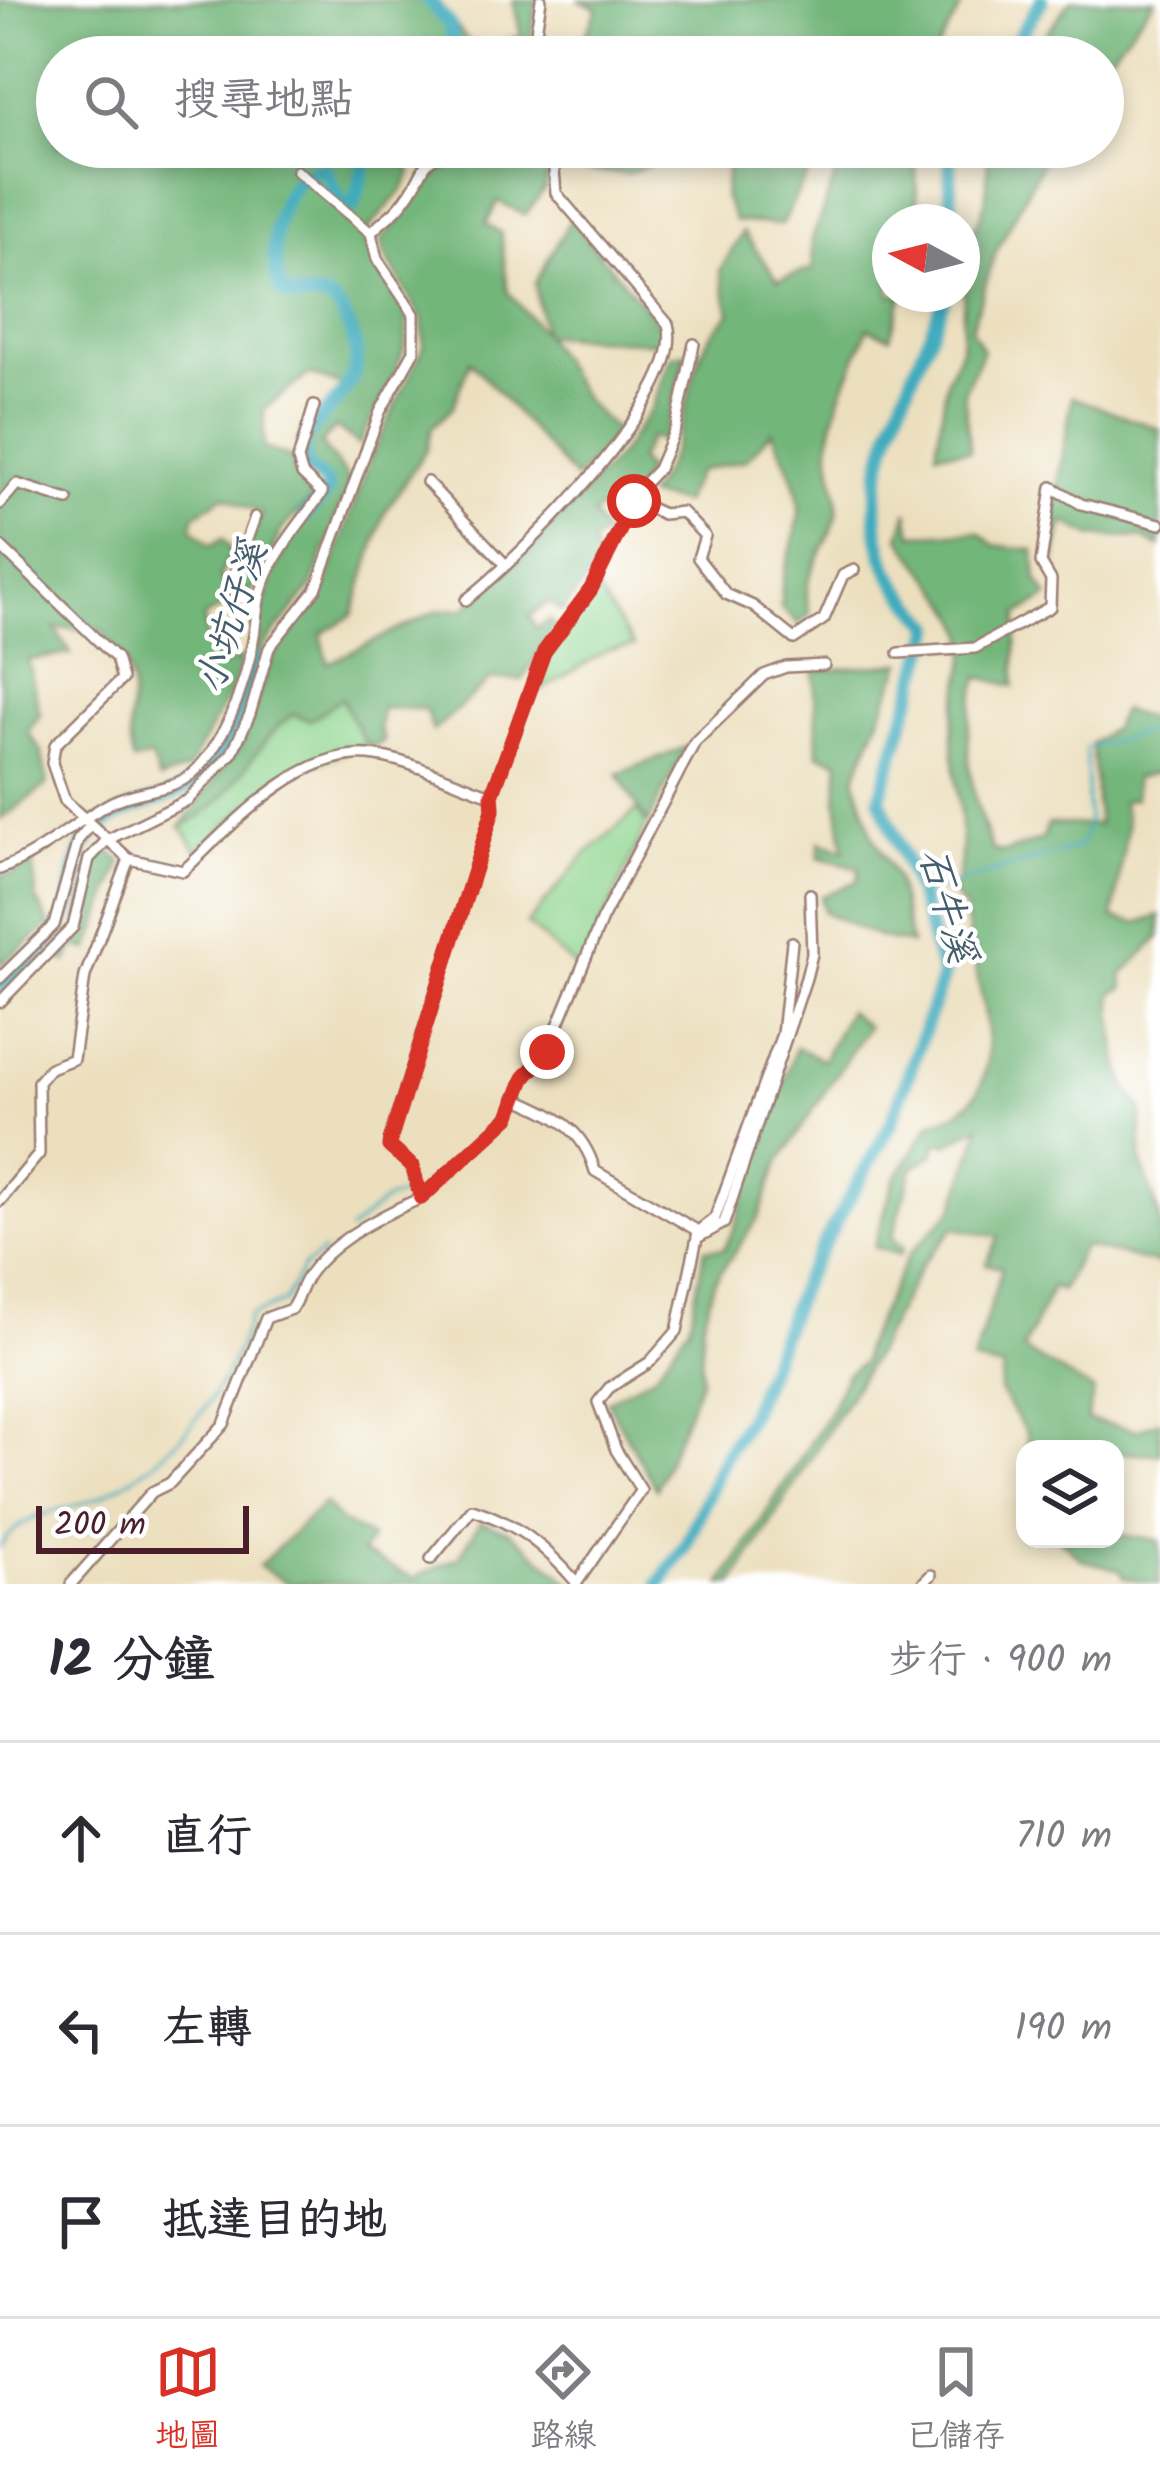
<!DOCTYPE html>
<html lang="zh-TW">
<meta charset="utf-8">
<style>
:root{--surface:#fff;--page:#f7f7f7;--text:#2b2b33;--muted:#7c7c81;--line:#e1e1e2;--accent:#d93025}
body{margin:0;font-family:Kalam,"LXGW WenKai TC",sans-serif;background:var(--page);color:var(--text)}
.controls{position:absolute;right:36px;bottom:36px;display:grid;overflow:hidden;border-radius:24px;box-shadow:0 6px 18px #0003}
.controls button{width:108px;height:108px;display:grid;place-items:center;padding:0;border:0;border-bottom:3px solid var(--line);background:var(--surface);color:var(--text);font:60px sans-serif}
.compass{position:absolute;left:872px;top:204px;width:108px;height:108px;border-radius:50%;background:var(--surface);box-shadow:0 6px 18px #0003;rotate:277deg}
.scale{position:absolute;left:36px;bottom:30px;width:213px;box-sizing:border-box;padding-left:12px;border:6px solid #4a1f2b;border-top:0;font-size:33px;line-height:42px;white-space:nowrap;color:#4a1f2b;-webkit-text-stroke:9px #fff;paint-order:stroke}
.stop{position:absolute;width:36px;height:36px;margin:-27px;border:9px solid #d93025;border-radius:50%;background:#fff}
.stop.end{background:#d93025;border-color:#fff;box-shadow:0 3px 12px #0008}
.list{margin:0;padding:0;list-style:none}
h2{display:flex;justify-content:space-between;align-items:center;height:156px;margin:0;padding:0 48px;font-size:51px}
h2 small{font-size:39px;font-weight:400;color:var(--muted)}
.list li{display:grid;grid-template-columns:78px 1fr auto;gap:36px;align-items:center;box-sizing:border-box;height:192px;padding:0 48px;border-top:3px solid var(--line)}
.list b{display:block;font-size:45px;white-space:nowrap}
.list em{font-size:39px;font-style:normal;color:var(--muted)}
.icon{flex:none;width:66px;height:66px;fill:none;stroke:currentColor;stroke-width:2;stroke-linecap:round;stroke-linejoin:round}
.map{position:relative;flex:none;width:1160px;height:1584px;overflow:hidden}
.search{position:absolute;background:var(--surface);box-shadow:0 6px 18px #0003;left:36px;right:36px;top:36px;height:132px;display:flex;align-items:center;gap:30px;box-sizing:border-box;padding:0 42px;border-radius:66px;color:var(--muted);font-size:45px}
.sheet{height:732px;background:var(--surface)}
nav{display:flex;justify-content:space-around;align-items:center;box-sizing:border-box;height:168px;border-top:3px solid var(--line);background:var(--surface);font-size:33px;color:var(--muted)}
nav a{display:grid;justify-items:center;gap:6px}
nav .on{color:var(--accent)}
.map>svg:first-child{display:block}
</style>
<div class="map">
<svg width="1160" height="1584" viewBox="0 0 1160 1584">
<rect width="100%" height="100%" fill="#fff"/>
<filter id="ink" filterUnits="userSpaceOnUse"><feTurbulence type="fractalNoise" baseFrequency=".00833" numOctaves="2"/><feDisplacementMap in="SourceGraphic" scale="24" xChannelSelector="R" yChannelSelector="G"/><feConvolveMatrix kernelMatrix="1 2 1 2 8 2 1 2 1" color-interpolation-filters="sRGB"/></filter>
<filter id="wash" filterUnits="userSpaceOnUse"><feTurbulence type="fractalNoise" baseFrequency=".004" numOctaves="4" result="noise"/><feDisplacementMap in="SourceGraphic" scale="48" xChannelSelector="R" yChannelSelector="G"/><feGaussianBlur stdDeviation="2.7" result="paint"/><feColorMatrix in="noise" values="0 0 0 0 0 0 0 0 0 0 0 0 0 0 0 0 0 1.4 0 .05"/><feComposite in="paint" operator="in"/></filter>
<g filter="url(#wash)">
<rect width="100%" height="100%" fill="#ecdfbe"/>
<g fill="#8fd58f" stroke="#6c7a5d" stroke-width="3">
<polygon points="596,589 634,646 606,651 532,696 552,649"/>
<path d="M 341,698 L 366,744 L 276,779 L 197,851 L 181,826 C 234,807 250,744 293,714 L 310,720 Z"/>
<polygon points="637,810 647,824 580,971 527,924 586,854"/>
</g>
<g fill="#73b67a" stroke="#5e6a52" stroke-width="3">
<path d="M 0,0 L 436,0 L 475,50 L 521,36 L 513,0 L 538,0 L 527,57 L 57,57 L 57,147 L 401,147 L 396,162 L 412,171 L 403,190 L 362,236 C 374,267 394,287 405,311 C 419,344 373,412 359,445 L 336,427 L 321,444 L 350,481 L 312,586 L 264,646 L 257,669 L 251,668 C 262,606 274,538 328,497 L 328,490 L 306,468 C 300,440 336,414 349,388 L 309,374 L 264,409 L 264,448 L 293,458 L 293,471 L 316,494 L 282,529 L 251,595 L 234,580 L 262,514 L 224,496 L 195,515 L 192,527 L 210,546 L 223,539 L 232,552 L 220,576 L 226,591 L 240,599 L 204,617 L 206,635 L 223,666 L 241,657 L 234,686 L 188,769 L 159,780 L 151,757 L 133,762 C 118,694 156,696 100,629 L 55,628 L 71,654 L 28,660 L 40,715 L 28,732 L 41,750 L 48,784 L 0,820 Z"/>
<polygon points="578,0 965,0 933,57 575,57 598,8"/>
<polygon points="1071,0 1155,0 1103,64 1103,57 1028,57"/>
<path d="M 514,147 L 548,147 L 546,187 L 525,215 L 498,201 L 486,224 L 501,233 L 508,292 L 543,333 L 535,283 L 570,220 L 663,328 L 662,343 L 544,335 L 587,403 L 619,434 L 575,479 L 470,361 L 452,408 L 431,428 L 427,448 L 384,514 L 353,615 L 321,634 L 328,663 L 437,611 L 464,609 L 525,555 L 618,456 L 652,408 L 671,356 L 687,353 L 663,441 L 650,437 L 638,460 L 646,470 L 625,510 L 612,501 L 592,515 L 605,535 L 592,543 L 599,564 L 562,612 L 549,602 L 529,616 L 536,628 L 550,620 L 555,626 L 522,680 L 491,679 L 433,731 L 425,709 L 382,708 L 379,728 L 384,741 L 373,747 L 366,744 L 341,698 L 310,720 L 293,714 C 250,744 234,807 181,826 L 243,741 L 272,652 L 324,590 L 371,457 L 424,346 L 422,319 L 384,253 L 382,239 C 404,220 424,177 448,167 C 469,157 494,161 514,147 Z"/>
<polygon points="568,147 693,147 627,174 582,170"/>
<polygon points="729,147 822,147 781,225 735,221 724,196"/>
<path d="M 826,147 L 915,147 L 918,222 L 890,222 L 890,294 L 903,294 L 890,337 L 868,328 C 854,368 829,409 830,452 C 830,472 842,499 836,518 C 827,549 797,579 810,613 L 799,624 L 781,608 C 780,565 796,548 799,513 C 801,487 783,454 772,431 L 746,460 L 698,471 L 683,503 L 647,496 C 687,447 681,396 706,343 C 710,333 723,322 730,313 L 720,270 L 743,232 L 778,280 L 813,269 L 812,239 L 838,169 Z"/>
<path d="M 988,147 L 1050,147 L 995,254 L 971,329 L 983,350 L 964,392 L 970,450 L 936,452 L 947,378 L 961,349 L 967,237 C 991,213 987,179 988,147 Z"/>
<polygon points="1072,397 1160,429 1160,547 1142,538 1091,536 1064,522 1053,570 1047,557"/>
<path d="M 908,511 L 912,534 L 979,532 L 994,545 L 1034,550 L 1037,580 L 1048,597 L 1018,615 L 1014,686 L 979,677 C 959,740 969,789 992,850 L 1004,853 L 1043,839 L 1048,824 L 1098,825 L 1092,743 L 1112,729 L 1122,710 L 1144,717 L 1160,730 L 1160,772 L 1135,778 L 1135,798 L 1122,801 L 1127,826 L 1113,918 L 1137,923 L 1160,916 L 1160,937 L 1122,975 L 1124,988 L 1112,993 C 1115,1031 1114,1080 1142,1109 L 1141,1160 L 1160,1219 L 1160,1264 L 1083,1246 L 1062,1291 L 1052,1287 L 1023,1350 L 1094,1391 L 1087,1420 L 1137,1430 L 1160,1421 L 1160,1454 L 1027,1449 L 1027,1435 L 1000,1391 L 1003,1369 L 973,1362 L 1002,1268 L 986,1264 L 999,1237 L 954,1228 L 922,1264 L 872,1359 L 733,1584 L 722,1584 L 831,1409 L 846,1375 L 863,1362 L 864,1347 L 909,1254 L 955,1207 L 981,1125 L 948,1144 L 937,1143 L 934,1154 L 912,1169 L 892,1239 L 903,1247 L 900,1255 L 874,1247 L 894,1181 L 931,1122 C 1031,1101 969,974 965,909 L 953,894 C 976,834 945,772 955,710 C 959,686 973,651 964,628 C 949,594 920,568 900,537 Z"/>
<polygon points="902,663 855,778 872,834 896,878 911,944 878,937 824,912 821,897 857,881 860,868 819,857 820,842 844,850 837,801 839,761 818,754 814,671"/>
<polygon points="686,747 647,824 618,774"/>
<polygon points="105,848 122,861 89,950 74,946 67,962 54,957 78,930 86,876"/>
<polygon points="33,859 36,898 50,925 0,965 0,875 13,874"/>
<polygon points="848,1011 867,1027 778,1164 759,1217 714,1282 702,1325 701,1379 656,1489 607,1401 655,1374 689,1325 705,1249 724,1249 733,1231 796,1047 823,1060"/>
<polygon points="324,1503 340,1521 371,1538 362,1553 413,1578 459,1557 480,1522 509,1531 572,1584 289,1584 259,1566"/>
<polygon points="1115,1534 1160,1541 1159,1584 1124,1578 1120,1570 1082,1560 1060,1539 1115,1539"/>
</g>
<g fill="none" stroke-linecap="round" stroke-linejoin="round">
<g stroke="#3facbd" stroke-width="3">
<polyline points="919,895 1081,846 1088,822 1086,748 1160,728"/>
<polyline points="349,1231 384,1201 407,1193"/>
<path d="M 0,1547 C 24,1508 68,1513 104,1495 C 177,1456 225,1395 250,1316 L 284,1302 L 303,1267 L 323,1252"/>
</g>
<g stroke="#3facbd" stroke-width="14">
<polyline points="428,0 450,25 455,57"/>
<polyline points="995,57 1017,40 1042,0"/>
<polyline points="950,147 951,222"/>
<path d="M 305,516 L 328,492 L 327,483 L 306,467 L 303,443 C 324,404 374,385 350,329 C 345,318 340,304 327,299 C 311,293 298,302 282,292 C 266,256 274,173 325,169 L 340,203 L 354,206 L 369,147"/>
<path d="M 0,986 C 23,967 51,949 64,921 C 77,890 69,863 91,836 C 115,806 158,805 188,786 C 226,762 245,698 254,657"/>
<path d="M 659,1584 L 685,1547 L 724,1457 L 749,1416 L 804,1279 L 891,1124 L 943,976 L 919,895 L 880,798 L 933,627 C 919,609 897,589 888,568 C 849,477 918,378 945,294"/>
</g>
</g>
</g>
<g filter="url(#ink)">
<g fill="none" stroke-linecap="round" stroke-linejoin="round">
<defs>
<g id="street">
<polyline points="532,57 541,0"/>
<polyline points="297,171 371,233"/>
<polyline points="427,482 506,565"/>
<polyline points="634,501 663,514 682,512 705,536 698,558 726,594 753,606 794,639 824,619 843,575 854,570"/>
<polyline points="0,504 17,484 68,500"/>
<path d="M 0,546 L 116,658 L 122,679 L 55,745 L 52,763 L 65,801 L 129,859 L 183,871 C 230,828 298,750 368,755 C 407,758 454,783 492,795"/>
<path d="M 466,600 C 520,558 688,392 668,324 L 556,193 L 552,147"/>
<path d="M 257,611 C 263,563 296,530 322,493 L 302,474 L 298,459 L 314,406"/>
<polyline points="899,653 975,648 1050,607 1051,580 1041,563 1052,487 1081,504 1160,524"/>
<path d="M 0,869 C 41,854 74,822 112,802 C 135,790 172,791 192,774 C 231,739 253,661 257,611 L 230,587 L 255,517"/>
<polyline points="0,978 54,925 78,840 90,826"/>
<path d="M 0,1002 L 73,927 L 89,859 L 107,840 L 188,800 L 232,753 L 250,714 L 269,648 L 316,589 L 380,412 L 414,351 L 414,314 L 377,259 L 371,233 C 380,223 391,216 399,207 C 435,167 408,156 477,147"/>
<path d="M 515,1098 C 554,1114 583,1128 595,1171 L 698,1231 L 697,1237"/>
<polyline points="421,1198 509,1117 524,1079 547,1052 602,919 695,742 764,675 786,667 824,665"/>
<polyline points="0,1201 39,1154 38,1082 50,1068 73,1059 85,976 129,859"/>
<polyline points="698,1231 715,1218 782,1034 792,942"/>
<path d="M 431,1559 L 472,1509 C 518,1524 546,1547 577,1583"/>
<path d="M 71,1584 L 152,1492 L 170,1483 L 224,1424 L 266,1318 L 291,1309 C 299,1298 301,1285 309,1274 C 332,1241 384,1214 421,1198 L 412,1166 L 389,1146 L 390,1138 L 493,810 L 492,795 L 544,652 L 591,589 L 639,489 L 658,469 L 676,427 L 694,344"/>
<polyline points="576,1584 641,1490 616,1450 598,1402 609,1388 650,1362 677,1331 697,1238 724,1223 806,978 812,954 810,894"/>
<polyline points="922,1584 931,1575"/>
</g>
</defs>
<use href="#street" stroke="#9b7f74" stroke-width="14"/>
<use href="#street" stroke="#fff" stroke-width="9"/>
</g>
</g>
<g fill="none" stroke-linecap="round" stroke-linejoin="round" filter="url(#ink)">
<polyline stroke="#d93025" stroke-width="15" points="547,1052 524,1078 509,1117 421,1198 412,1166 389,1146 391,1138 493,810 492,795 544,652 591,589 634,501"/>
</g>
<g text-anchor="middle" stroke-width="9" stroke-linejoin="round" paint-order="stroke">
<g font-size="39" font-style="italic" fill="#455e6d" stroke="#fff">
<text transform="translate(230 617) rotate(-73)" y="14">小坑仔溪</text>
<text transform="translate(949 905) rotate(74)" y="14">石牛溪</text>
</g>
</g>
</svg>
<div class="controls">
<button><svg class="icon" aria-label="layers" viewBox="0 0 24 24"><path d="M12 4l9 5-9 5-9-5zM3 14l9 5 9-5"/></svg></button>
</div>
<svg class="compass" viewBox="-18 -18 36 36"><path d="M0-13l5 13h-10z" fill="#e53935"/><path d="M0 13l5-13h-10z" fill="#7c7c81"/></svg>
<div class="scale">200 m</div>
<div class="stop" style="left:634px;top:501px"></div>
<div class="stop end" style="left:547px;top:1052px"></div>
<div class="search"><svg class="icon" aria-label="search" viewBox="0 0 24 24"><circle cx="10" cy="10" r="6"/><path d="M15 15l6 6"/></svg>搜尋地點</div>
</div>
<section class="sheet">
<h2>12 分鐘<small>步行 · 900 m</small></h2>
<ul class="list">
<li><svg class="icon" aria-label="ahead" viewBox="0 0 24 24"><path d="M12 20V5M6 11l6-6 6 6"/></svg><div><b>直行</b></div><em>710 m</em></li>
<li><svg class="icon" aria-label="left" viewBox="0 0 24 24"><path d="M17 20v-9H6M10 6l-5 5 5 5"/></svg><div><b>左轉</b></div><em>190 m</em></li>
<li><svg class="icon" aria-label="arrive" viewBox="0 0 24 24"><path d="M6 21V4h12l-3 4 3 4H6"/></svg><div><b>抵達目的地</b></div></li>
</ul>
</section>
<nav>
<a class="on"><svg class="icon" aria-label="map" viewBox="0 0 24 24"><path d="M3 6l6-2 6 2 6-2v14l-6 2-6-2-6 2zM9 4v14M15 6v14"/></svg>地圖</a>
<a><svg class="icon" aria-label="directions" viewBox="0 0 24 24"><path d="M12 3l9 9-9 9-9-9zM9 14v-3h6M13 9l2 2-2 2"/></svg>路線</a>
<a><svg class="icon" aria-label="saved" viewBox="0 0 24 24"><path d="M7 4h10v16l-5-4-5 4z"/></svg>已儲存</a>
</nav>
